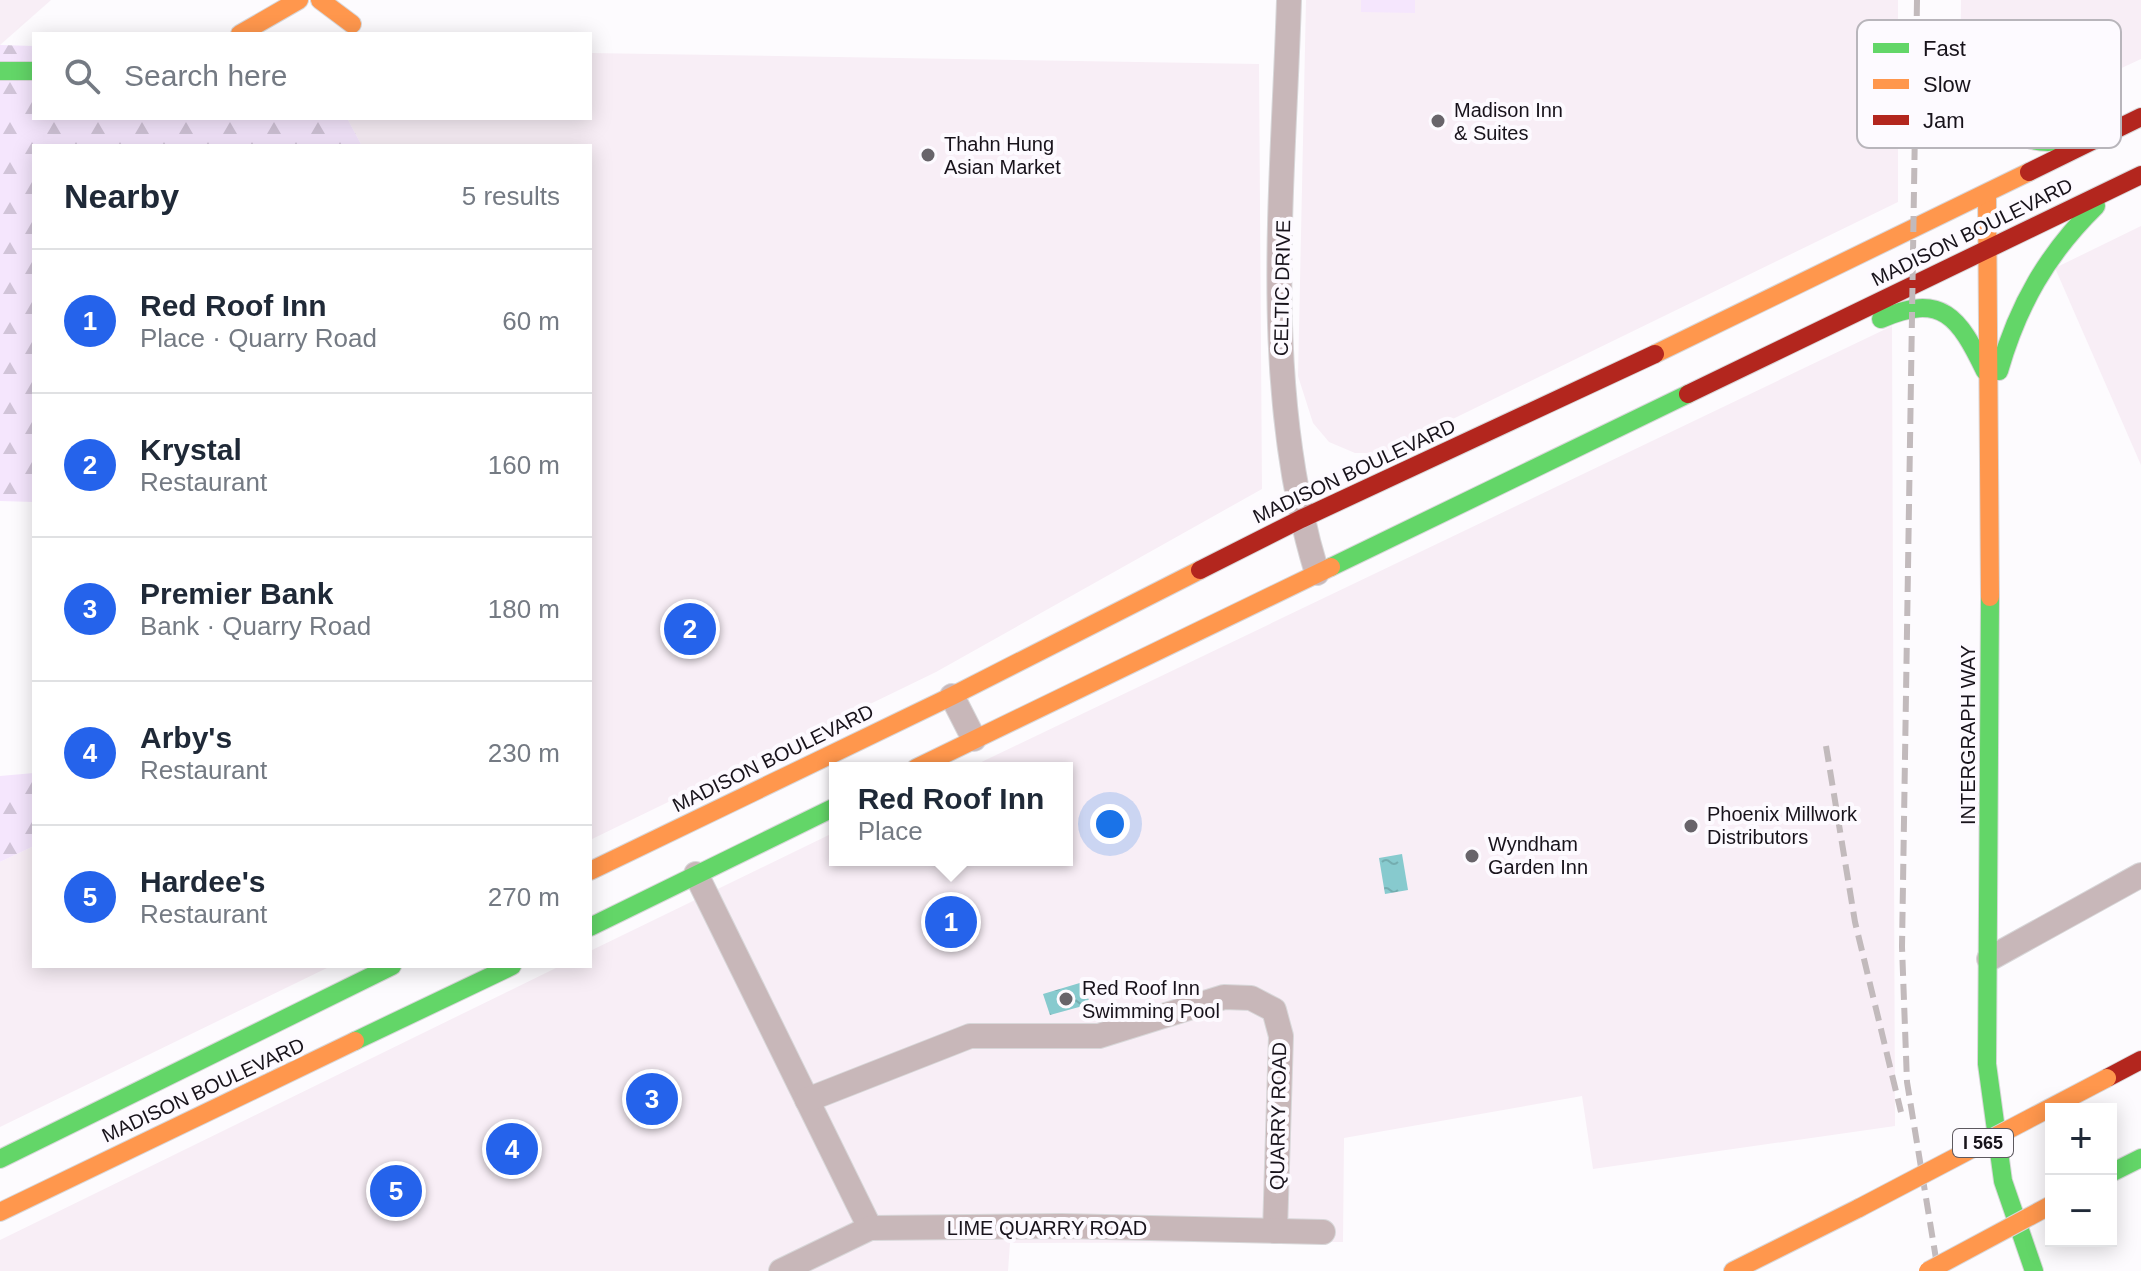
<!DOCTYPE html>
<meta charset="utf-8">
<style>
:root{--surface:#fff;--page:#f2f2f3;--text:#1f2937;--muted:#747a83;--line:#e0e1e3;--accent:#2563eb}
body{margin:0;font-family:Helvetica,sans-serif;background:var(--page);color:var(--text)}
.controls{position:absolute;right:24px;bottom:24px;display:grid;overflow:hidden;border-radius:0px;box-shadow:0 4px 20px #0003}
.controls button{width:72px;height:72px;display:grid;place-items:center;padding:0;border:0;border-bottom:2px solid var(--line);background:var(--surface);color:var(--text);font:40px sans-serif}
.you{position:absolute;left:1110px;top:824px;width:28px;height:28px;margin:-20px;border:6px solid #fff;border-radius:50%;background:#1a73e8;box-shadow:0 0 0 12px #1a73e833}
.badge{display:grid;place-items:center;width:52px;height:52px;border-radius:50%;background:var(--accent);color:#fff;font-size:26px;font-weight:700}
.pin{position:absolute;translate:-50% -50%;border:4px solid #fff;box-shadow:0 2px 8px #0006}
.popup{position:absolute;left:829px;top:762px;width:244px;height:104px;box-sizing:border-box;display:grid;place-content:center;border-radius:0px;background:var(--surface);filter:drop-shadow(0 2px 6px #0005);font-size:26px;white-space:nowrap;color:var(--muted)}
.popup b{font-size:30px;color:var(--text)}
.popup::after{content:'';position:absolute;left:50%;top:100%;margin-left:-16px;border:16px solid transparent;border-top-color:var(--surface)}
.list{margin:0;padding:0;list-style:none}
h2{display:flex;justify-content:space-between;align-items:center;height:104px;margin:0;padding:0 32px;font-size:34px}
h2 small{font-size:26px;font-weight:400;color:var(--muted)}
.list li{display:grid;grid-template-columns:52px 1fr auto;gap:24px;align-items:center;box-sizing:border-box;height:144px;padding:0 32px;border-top:2px solid var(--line)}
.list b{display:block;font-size:30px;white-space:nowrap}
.list p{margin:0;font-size:26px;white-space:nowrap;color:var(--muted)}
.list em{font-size:26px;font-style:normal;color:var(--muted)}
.icon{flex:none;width:44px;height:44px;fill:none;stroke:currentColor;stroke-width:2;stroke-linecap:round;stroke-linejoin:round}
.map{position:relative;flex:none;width:2141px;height:1271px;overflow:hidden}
.search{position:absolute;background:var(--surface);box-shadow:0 4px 20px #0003;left:32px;top:32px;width:560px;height:88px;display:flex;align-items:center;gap:20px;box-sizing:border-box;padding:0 28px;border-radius:0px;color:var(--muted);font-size:30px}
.panel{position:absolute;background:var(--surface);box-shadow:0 4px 20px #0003;left:32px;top:144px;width:560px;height:824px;border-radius:0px}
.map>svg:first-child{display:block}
</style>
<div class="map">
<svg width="2141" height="1271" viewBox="0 0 2141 1271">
<defs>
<pattern id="forest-firs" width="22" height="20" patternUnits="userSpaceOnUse" patternTransform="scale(2)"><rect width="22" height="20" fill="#f5e6fd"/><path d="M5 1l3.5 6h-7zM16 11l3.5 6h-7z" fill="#d1c4d8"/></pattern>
<pattern id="water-ripples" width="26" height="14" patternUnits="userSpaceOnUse" patternTransform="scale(2)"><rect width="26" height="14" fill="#87cace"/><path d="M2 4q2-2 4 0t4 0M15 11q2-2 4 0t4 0" fill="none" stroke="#74adb0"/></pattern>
</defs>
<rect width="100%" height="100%" fill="#fdfbfe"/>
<g fill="#f8eef6">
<polygon points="0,0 51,0 0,45"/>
<polygon points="1306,0 1898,0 1898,202 1383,453 1355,453 1329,442 1313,423 1298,376"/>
<polygon points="1961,0 2141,0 2141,59 1960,143"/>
<polygon points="590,53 1259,64 1262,489 936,672 590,840 590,146 362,146 347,118 590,118"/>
<polygon points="2141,226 2141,465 2055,268"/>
<polygon points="1892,326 1895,1126 1593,1169 1582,1096 1344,1138 1343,1242 1010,1243 1008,1271 0,1271 0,1240 560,966 590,966 590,951 835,832 835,860 1067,860 1067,768 969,768"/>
<polygon points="34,846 34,966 331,966 0,1127 0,862"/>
</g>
<polygon fill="#f5e6fd" points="1361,0 1415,0 1415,13 1361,12"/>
<g fill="url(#forest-firs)">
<polygon points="0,45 34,46 34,118 347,118 362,146 34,146 34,502 0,501"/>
<polygon points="34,773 34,846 0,862 0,776"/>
</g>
<g fill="url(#water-ripples)">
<polygon points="1402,854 1408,890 1385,894 1379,858"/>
<polygon points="1083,982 1090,1004 1050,1015 1043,994"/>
</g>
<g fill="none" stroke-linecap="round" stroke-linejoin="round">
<defs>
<g id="street">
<path d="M 1289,0 C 1283,191 1260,387 1317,573"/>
<polyline points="952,696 974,739"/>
<polyline points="696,874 870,1228"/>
<polyline points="1989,959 2141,875"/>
<polyline points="807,1100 970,1036 1099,1036 1224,997 1251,998 1274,1010 1281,1036 1275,1231"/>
<polyline points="781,1271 870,1228 1061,1226 1323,1232"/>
</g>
<g id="fast">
<polyline points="0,71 34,71"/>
<path d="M 1991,95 C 2010,141 2036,150 2083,136"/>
<path d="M 1881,319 C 1942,292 1959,317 1985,371"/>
<path d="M 1999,371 C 2018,305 2047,254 2096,206"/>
<polyline points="1331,567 1688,394"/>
<polyline points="1990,597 1987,1064 2003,1181 2034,1271"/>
<polyline points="590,927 835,807"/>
<polyline points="355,1041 512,966"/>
<polyline points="0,1159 392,966"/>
<polyline points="2111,1173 2141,1158"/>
</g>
<g id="slow">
<polyline points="320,0 352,24"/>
<polyline points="240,34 299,0"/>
<polyline points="1987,194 1990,597"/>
<polyline points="1655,354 2029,172"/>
<polyline points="916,768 1331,567"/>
<polyline points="590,871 952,696 1200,570"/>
<polyline points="0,1212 355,1041"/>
<polyline points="1733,1271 1859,1208"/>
</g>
<g id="jam">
<polyline points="2029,172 2141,117"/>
<polyline points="1688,394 2141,175"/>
<polyline points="1200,570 1301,519 1655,354"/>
<polyline points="2107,1078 2141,1060"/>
</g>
</defs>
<use href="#street" stroke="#d8d7d9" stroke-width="26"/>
<use href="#fast" stroke="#d8d7d9" stroke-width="20"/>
<use href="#slow" stroke="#d8d7d9" stroke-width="20"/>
<use href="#jam" stroke="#d8d7d9" stroke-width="20"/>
<use href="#street" stroke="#c8b7b9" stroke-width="24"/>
<use href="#fast" stroke="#63d668" stroke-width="18"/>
<use href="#slow" stroke="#ff974d" stroke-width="18"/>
<use href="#jam" stroke="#b3261e" stroke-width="18"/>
<g stroke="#c2babc" stroke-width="6" stroke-dasharray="16 8" stroke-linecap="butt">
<polyline points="1917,0 1902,947 1907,1082 1938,1271"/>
<polyline points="1826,746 1855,922 1901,1112"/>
</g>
<defs>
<g id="slow-bridge">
<polyline points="1859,1208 2107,1078"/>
<polyline points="1928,1271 2051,1205"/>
</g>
</defs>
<use href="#slow-bridge" stroke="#d8d7d9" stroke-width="20" stroke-linecap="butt"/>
<use href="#slow-bridge" stroke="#ff974d" stroke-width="18"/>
</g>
<g fill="#68646a" stroke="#fdfaff" stroke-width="3">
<circle cx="1438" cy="121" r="8"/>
<circle cx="928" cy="155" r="8"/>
<circle cx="1691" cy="826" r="8"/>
<circle cx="1472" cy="856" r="8"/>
<circle cx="1066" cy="999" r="8"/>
</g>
<g text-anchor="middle" stroke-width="8" stroke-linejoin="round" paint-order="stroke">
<rect fill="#fdfaff" stroke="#5d585f" stroke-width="2" x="1953" y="1129" width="60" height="28" rx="6"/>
<g font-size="18" font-weight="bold" fill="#18131b">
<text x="1983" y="1149">I 565</text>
</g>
<g font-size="20" fill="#18131b" stroke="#fdfaff" text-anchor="start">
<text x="1454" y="117">Madison Inn<tspan x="1454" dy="23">&amp; Suites</tspan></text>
<text x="944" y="151">Thahn Hung<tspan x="944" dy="23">Asian Market</tspan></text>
<text x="1707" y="821">Phoenix Millwork<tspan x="1707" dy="23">Distributors</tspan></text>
<text x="1488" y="851">Wyndham<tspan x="1488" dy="23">Garden Inn</tspan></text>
<text x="1082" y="995">Red Roof Inn<tspan x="1082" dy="23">Swimming Pool</tspan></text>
</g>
<g font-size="20" fill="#18131b" stroke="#fdfaff">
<text transform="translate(1972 232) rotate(-26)" y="7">MADISON BOULEVARD</text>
<text transform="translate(1282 288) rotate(-89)" y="7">CELTIC DRIVE</text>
<text transform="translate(1354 471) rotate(-25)" y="7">MADISON BOULEVARD</text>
<text transform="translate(1968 735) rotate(-90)" y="7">INTERGRAPH WAY</text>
<text transform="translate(773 758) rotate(-26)" y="7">MADISON BOULEVARD</text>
<text transform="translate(203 1090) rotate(-25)" y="7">MADISON BOULEVARD</text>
<text transform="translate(1278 1116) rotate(-89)" y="7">QUARRY ROAD</text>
<text x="1047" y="1235">LIME QUARRY ROAD</text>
</g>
</g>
<rect x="1857" y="20" width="264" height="128" rx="12" fill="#fdfaff" stroke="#b8b5bb" stroke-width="2"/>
<rect x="1873" y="43" width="36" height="10" fill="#63d668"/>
<rect x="1873" y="79" width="36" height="10" fill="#ff974d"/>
<rect x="1873" y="115" width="36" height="10" fill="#b3261e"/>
<g font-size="22" fill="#18131b">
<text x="1923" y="56">Fast</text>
<text x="1923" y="92">Slow</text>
<text x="1923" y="128">Jam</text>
</g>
</svg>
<div class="controls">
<button>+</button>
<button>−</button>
</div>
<div class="you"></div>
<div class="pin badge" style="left:951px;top:922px">1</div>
<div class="popup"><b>Red Roof Inn</b>Place</div>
<div class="pin badge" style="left:690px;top:629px">2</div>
<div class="pin badge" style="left:652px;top:1099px">3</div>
<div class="pin badge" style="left:512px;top:1149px">4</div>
<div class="pin badge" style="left:396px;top:1191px">5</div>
<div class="search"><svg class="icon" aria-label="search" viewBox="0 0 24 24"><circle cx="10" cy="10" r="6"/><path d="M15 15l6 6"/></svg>Search here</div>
<section class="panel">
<h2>Nearby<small>5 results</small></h2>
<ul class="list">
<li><span class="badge">1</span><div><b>Red Roof Inn</b><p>Place · Quarry Road</p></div><em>60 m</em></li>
<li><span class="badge">2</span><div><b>Krystal</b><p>Restaurant</p></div><em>160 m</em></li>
<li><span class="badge">3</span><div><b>Premier Bank</b><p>Bank · Quarry Road</p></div><em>180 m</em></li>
<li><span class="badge">4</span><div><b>Arby's</b><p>Restaurant</p></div><em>230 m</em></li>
<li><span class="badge">5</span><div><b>Hardee's</b><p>Restaurant</p></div><em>270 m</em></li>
</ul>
</section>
</div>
